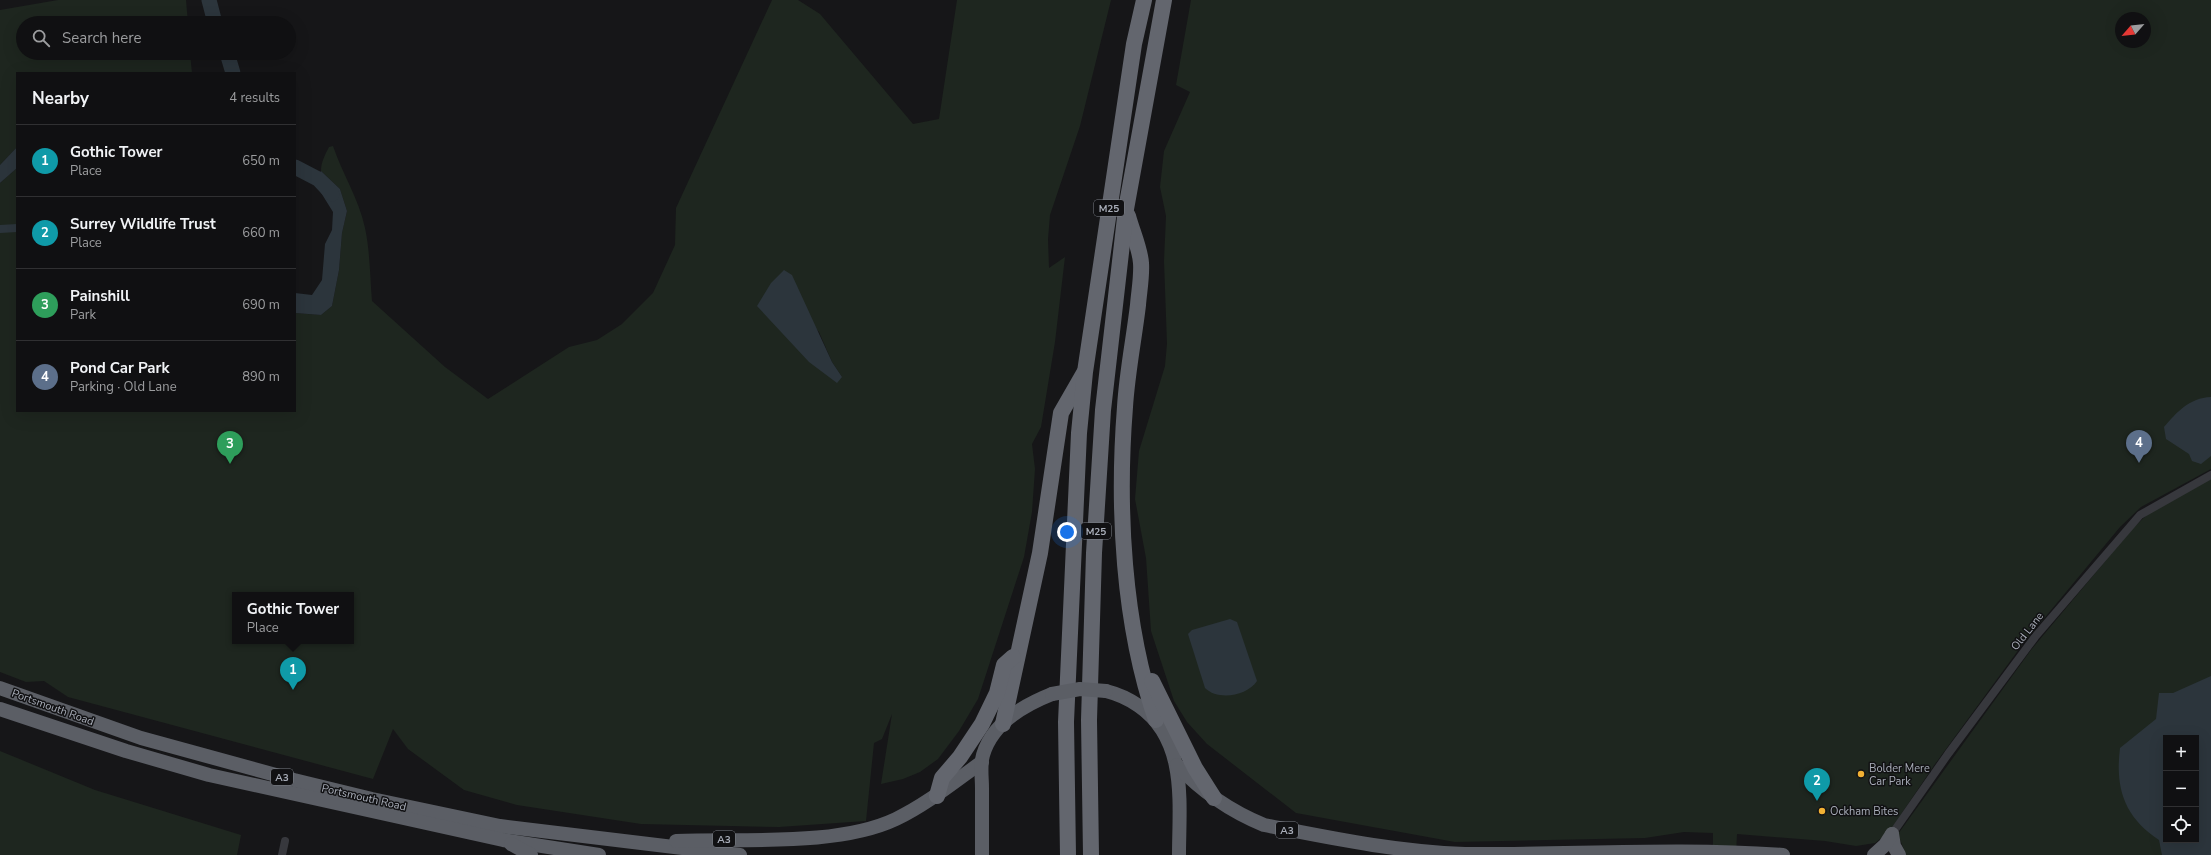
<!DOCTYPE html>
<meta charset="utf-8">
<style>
:root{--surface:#101012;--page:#19191b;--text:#f1f3f6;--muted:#9c9d9f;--line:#303032;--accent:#2563eb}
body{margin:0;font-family:"Nunito Sans",sans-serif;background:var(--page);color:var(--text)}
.controls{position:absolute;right:12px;bottom:12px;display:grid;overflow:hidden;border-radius:0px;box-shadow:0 4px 16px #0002}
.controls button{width:36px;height:36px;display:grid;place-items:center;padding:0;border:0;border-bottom:1px solid var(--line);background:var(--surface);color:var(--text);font:20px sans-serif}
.compass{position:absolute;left:2115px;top:12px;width:36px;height:36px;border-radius:50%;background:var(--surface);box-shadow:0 4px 16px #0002;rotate:242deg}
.you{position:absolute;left:1067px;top:532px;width:14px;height:14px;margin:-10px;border:3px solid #fff;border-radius:50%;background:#1a73e8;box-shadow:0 0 0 6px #1a73e833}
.badge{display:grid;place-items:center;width:26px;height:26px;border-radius:50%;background:var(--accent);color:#fff;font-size:13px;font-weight:700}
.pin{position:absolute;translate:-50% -33px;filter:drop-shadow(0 1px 2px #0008)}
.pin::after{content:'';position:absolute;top:21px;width:14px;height:12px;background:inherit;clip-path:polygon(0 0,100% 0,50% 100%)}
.popup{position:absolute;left:232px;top:592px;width:122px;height:52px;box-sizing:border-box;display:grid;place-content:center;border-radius:0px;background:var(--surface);filter:drop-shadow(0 1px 3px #0005);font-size:13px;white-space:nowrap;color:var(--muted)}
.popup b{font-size:15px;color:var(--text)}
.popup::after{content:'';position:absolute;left:50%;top:100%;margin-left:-8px;border:8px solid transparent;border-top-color:var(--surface)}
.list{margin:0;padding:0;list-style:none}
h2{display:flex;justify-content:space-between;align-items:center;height:52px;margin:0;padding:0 16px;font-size:17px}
h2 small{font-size:13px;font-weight:400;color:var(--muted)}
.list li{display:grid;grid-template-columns:26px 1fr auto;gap:12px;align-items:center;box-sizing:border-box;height:72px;padding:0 16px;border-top:1px solid var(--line)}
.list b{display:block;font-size:15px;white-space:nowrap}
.list p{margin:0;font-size:13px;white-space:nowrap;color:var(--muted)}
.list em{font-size:13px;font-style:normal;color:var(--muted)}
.icon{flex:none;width:22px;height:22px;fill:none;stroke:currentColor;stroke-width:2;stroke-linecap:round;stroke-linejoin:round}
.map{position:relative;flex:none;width:2211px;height:855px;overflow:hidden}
.search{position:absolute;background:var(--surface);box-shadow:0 4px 16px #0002;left:16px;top:16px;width:280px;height:44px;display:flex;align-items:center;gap:10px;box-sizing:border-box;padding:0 14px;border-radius:22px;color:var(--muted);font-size:15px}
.panel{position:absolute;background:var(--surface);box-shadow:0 4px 16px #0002;left:16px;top:72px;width:280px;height:340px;border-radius:0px}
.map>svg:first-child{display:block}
</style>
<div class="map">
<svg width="2211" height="855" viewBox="0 0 2211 855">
<rect width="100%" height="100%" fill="#161618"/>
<g fill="#1e261f" fill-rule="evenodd">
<polygon points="58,0 186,0 188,23 23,23 23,53 190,53 192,73 17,73 17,147 0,165 0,10"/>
<path d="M 772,0 L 798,0 L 820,14 L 913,124 L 939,119 L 957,0 L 1111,0 L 1080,126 L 1050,215 L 1048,239 L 1049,268 L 1065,257 L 1055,342 L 1041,427 L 1032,444 L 1035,469 L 1032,512 L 1024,557 L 978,699 L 959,731 L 938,759 L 920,772 L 903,779 L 881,784 L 892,714 L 882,739 L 874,743 L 866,821 L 779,827 L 641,824 L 517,805 L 464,790 L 408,749 L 393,729 L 373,779 L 68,697 L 44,681 L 26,682 L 0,672 L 0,183 L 17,168 L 17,411 L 295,411 L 295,313 L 321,315 L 332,306 L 339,270 L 342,233 L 347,211 L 340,189 L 321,171 C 321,162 325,155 329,147 L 333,146 C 342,173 359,199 365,228 C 370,251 370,277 372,301 L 445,367 L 488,399 L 569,347 L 597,340 L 622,324 L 653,293 L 675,245 L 676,208 ZM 771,283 L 819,332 L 832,362 L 842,377 ZM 235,595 L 351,595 L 351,641 L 235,641 Z"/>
<path d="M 1191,0 L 2211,0 L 2211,469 L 2141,507 L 2120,527 L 2022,645 L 1935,764 L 1889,832 L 1875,843 L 1856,846 L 1825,841 L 1737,834 L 1736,855 L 1713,855 L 1713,833 L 1684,832 L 1645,838 L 1455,842 L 1296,813 L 1207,744 L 1187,722 L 1174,701 L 1151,631 L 1146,558 L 1135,499 L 1139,451 L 1165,366 L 1167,344 L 1164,261 L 1166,216 L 1160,187 L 1164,151 L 1190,92 L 1176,85 ZM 2121,18 L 2145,18 L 2145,42 L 2121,42 Z"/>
<path d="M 2211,478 L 2211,855 L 1906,855 L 1898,834 L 2031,650 L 2133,528 L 2150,512 ZM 2166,738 L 2196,738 L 2196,840 L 2166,840 Z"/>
<polygon points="0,751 95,790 241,835 237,855 0,855"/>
</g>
<g fill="#2c353c" fill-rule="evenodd">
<polygon points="17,147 17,168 0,183 0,165"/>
<polygon points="321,171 340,189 347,211 342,233 339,270 332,306 321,315 295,313 295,293 312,295 322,280 325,244 332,230 333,212 315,183"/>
<polygon points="784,270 792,275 832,362 842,377 837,383 809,362 757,306 771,283"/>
<path d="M 2211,397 L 2211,456 L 2201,464 L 2192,461 L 2189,454 L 2166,439 L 2164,427 C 2177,412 2189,398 2211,397 Z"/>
<path d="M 1230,619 L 1237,622 L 1257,681 C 1247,696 1218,701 1205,688 L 1188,634 L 1192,630 Z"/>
<path d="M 2211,676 L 2211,855 L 2162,855 L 2159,840 C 2124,817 2115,788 2120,748 L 2156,719 L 2159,693 L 2173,693 ZM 2166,738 L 2196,738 L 2196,840 L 2166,840 Z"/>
</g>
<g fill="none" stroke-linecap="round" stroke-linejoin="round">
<polyline stroke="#2c353c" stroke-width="8" points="0,229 17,228"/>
<g stroke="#2c353c" stroke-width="15">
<polyline points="209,0 215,23"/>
<polyline points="227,53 233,73"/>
<polyline points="295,167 318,179 332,194"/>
</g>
<g stroke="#37383d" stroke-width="8">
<polyline points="1892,834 1948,754 2035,637 2140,515 2211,475"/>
<polyline points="282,855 285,841"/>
</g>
<g stroke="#5b5e65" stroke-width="14">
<polyline points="0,688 141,738 294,780 372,799 500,826 740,855"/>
<path d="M 1106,691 C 1118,694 1129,699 1139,706 C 1188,740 1179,804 1179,855"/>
<polyline points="0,709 126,751 209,775 503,840 599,855"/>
<path d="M 1177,765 C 1202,792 1230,811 1264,825 C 1331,838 1397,852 1465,854 C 1571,855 1677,847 1783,855"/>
<polyline points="1892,834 1894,846 1899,855"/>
<path d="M 676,841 C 741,838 837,847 896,819 C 927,804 954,782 982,762"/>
<polyline points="511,844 531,855"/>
<path d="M 982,855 C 982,833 982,810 982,788 C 982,777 980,765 983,755 C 992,724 1024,705 1052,694"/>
<polyline points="1874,855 1885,845 1892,834"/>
</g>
<g stroke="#63666e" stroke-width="16">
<path d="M 1128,216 C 1132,231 1140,248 1141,263 C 1142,276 1139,292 1138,305 C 1134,339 1127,373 1125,407 C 1117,508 1123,624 1156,720"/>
<polyline points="1152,681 1195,768 1214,798"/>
<polyline points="1003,724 1040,553 1061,413 1084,373"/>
<polyline points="937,796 942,778 960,757 982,724 997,693 1004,665 1013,657"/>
<polyline points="1068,855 1066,722 1079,433 1085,372 1134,44 1144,0"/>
<polyline points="1091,855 1089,720 1094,553 1103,410 1126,209 1164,0"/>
</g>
<polyline stroke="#5b5e65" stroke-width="14" points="1052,694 1080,689 1106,691"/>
</g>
<g fill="#f2b134" stroke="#111113" stroke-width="1.5">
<circle cx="1861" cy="774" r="4"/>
<circle cx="1822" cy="811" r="4"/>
</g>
<g text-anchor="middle" stroke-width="3" stroke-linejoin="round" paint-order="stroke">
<g fill="#111113" stroke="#7b7e86" stroke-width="1">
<rect x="1094" y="200" width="30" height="16" rx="3"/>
<rect x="1081" y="523" width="30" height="16" rx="3"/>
<rect x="271" y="769" width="22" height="16" rx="3"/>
<rect x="1276" y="822" width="22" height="16" rx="3"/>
<rect x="713" y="831" width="22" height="16" rx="3"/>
</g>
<g font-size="10" font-weight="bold" fill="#a8adb8">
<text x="1109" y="212">M25</text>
<text x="1096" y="535">M25</text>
<text x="282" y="781">A3</text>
<text x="1287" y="834">A3</text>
<text x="724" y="843">A3</text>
</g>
<g font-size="11" fill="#a8adb8" stroke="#111113">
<text transform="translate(2027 631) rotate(-52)" y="4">Old Lane</text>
<text transform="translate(53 707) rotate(20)" y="4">Portsmouth Road</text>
<text transform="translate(364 797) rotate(13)" y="4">Portsmouth Road</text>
</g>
<g font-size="11" fill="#a8adb8" stroke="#111113" text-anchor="start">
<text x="1869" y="772">Bolder Mere<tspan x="1869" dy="13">Car Park</tspan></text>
<text x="1830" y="815">Ockham Bites</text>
</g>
</g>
</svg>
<div class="controls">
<button>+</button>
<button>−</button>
<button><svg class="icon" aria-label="locate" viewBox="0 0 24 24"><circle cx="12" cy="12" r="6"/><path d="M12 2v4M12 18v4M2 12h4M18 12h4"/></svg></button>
</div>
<svg class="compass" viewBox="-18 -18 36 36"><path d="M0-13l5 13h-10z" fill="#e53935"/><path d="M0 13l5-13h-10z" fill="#9c9d9f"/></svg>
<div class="you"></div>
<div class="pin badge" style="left:293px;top:690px;background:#0f9aa8">1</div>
<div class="popup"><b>Gothic Tower</b>Place</div>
<div class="pin badge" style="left:1817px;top:801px;background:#0f9aa8">2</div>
<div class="pin badge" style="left:230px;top:464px;background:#2e9e5b">3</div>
<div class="pin badge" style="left:2139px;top:463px;background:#5c6f8a">4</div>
<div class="search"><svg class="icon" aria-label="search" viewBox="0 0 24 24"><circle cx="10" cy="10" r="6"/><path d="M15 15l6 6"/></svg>Search here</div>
<section class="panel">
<h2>Nearby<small>4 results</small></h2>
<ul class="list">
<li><span class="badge" style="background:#0f9aa8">1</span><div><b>Gothic Tower</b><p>Place</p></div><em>650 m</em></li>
<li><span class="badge" style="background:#0f9aa8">2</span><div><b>Surrey Wildlife Trust</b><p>Place</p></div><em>660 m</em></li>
<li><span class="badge" style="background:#2e9e5b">3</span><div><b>Painshill</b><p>Park</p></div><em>690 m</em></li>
<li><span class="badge" style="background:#5c6f8a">4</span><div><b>Pond Car Park</b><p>Parking · Old Lane</p></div><em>890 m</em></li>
</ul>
</section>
</div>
